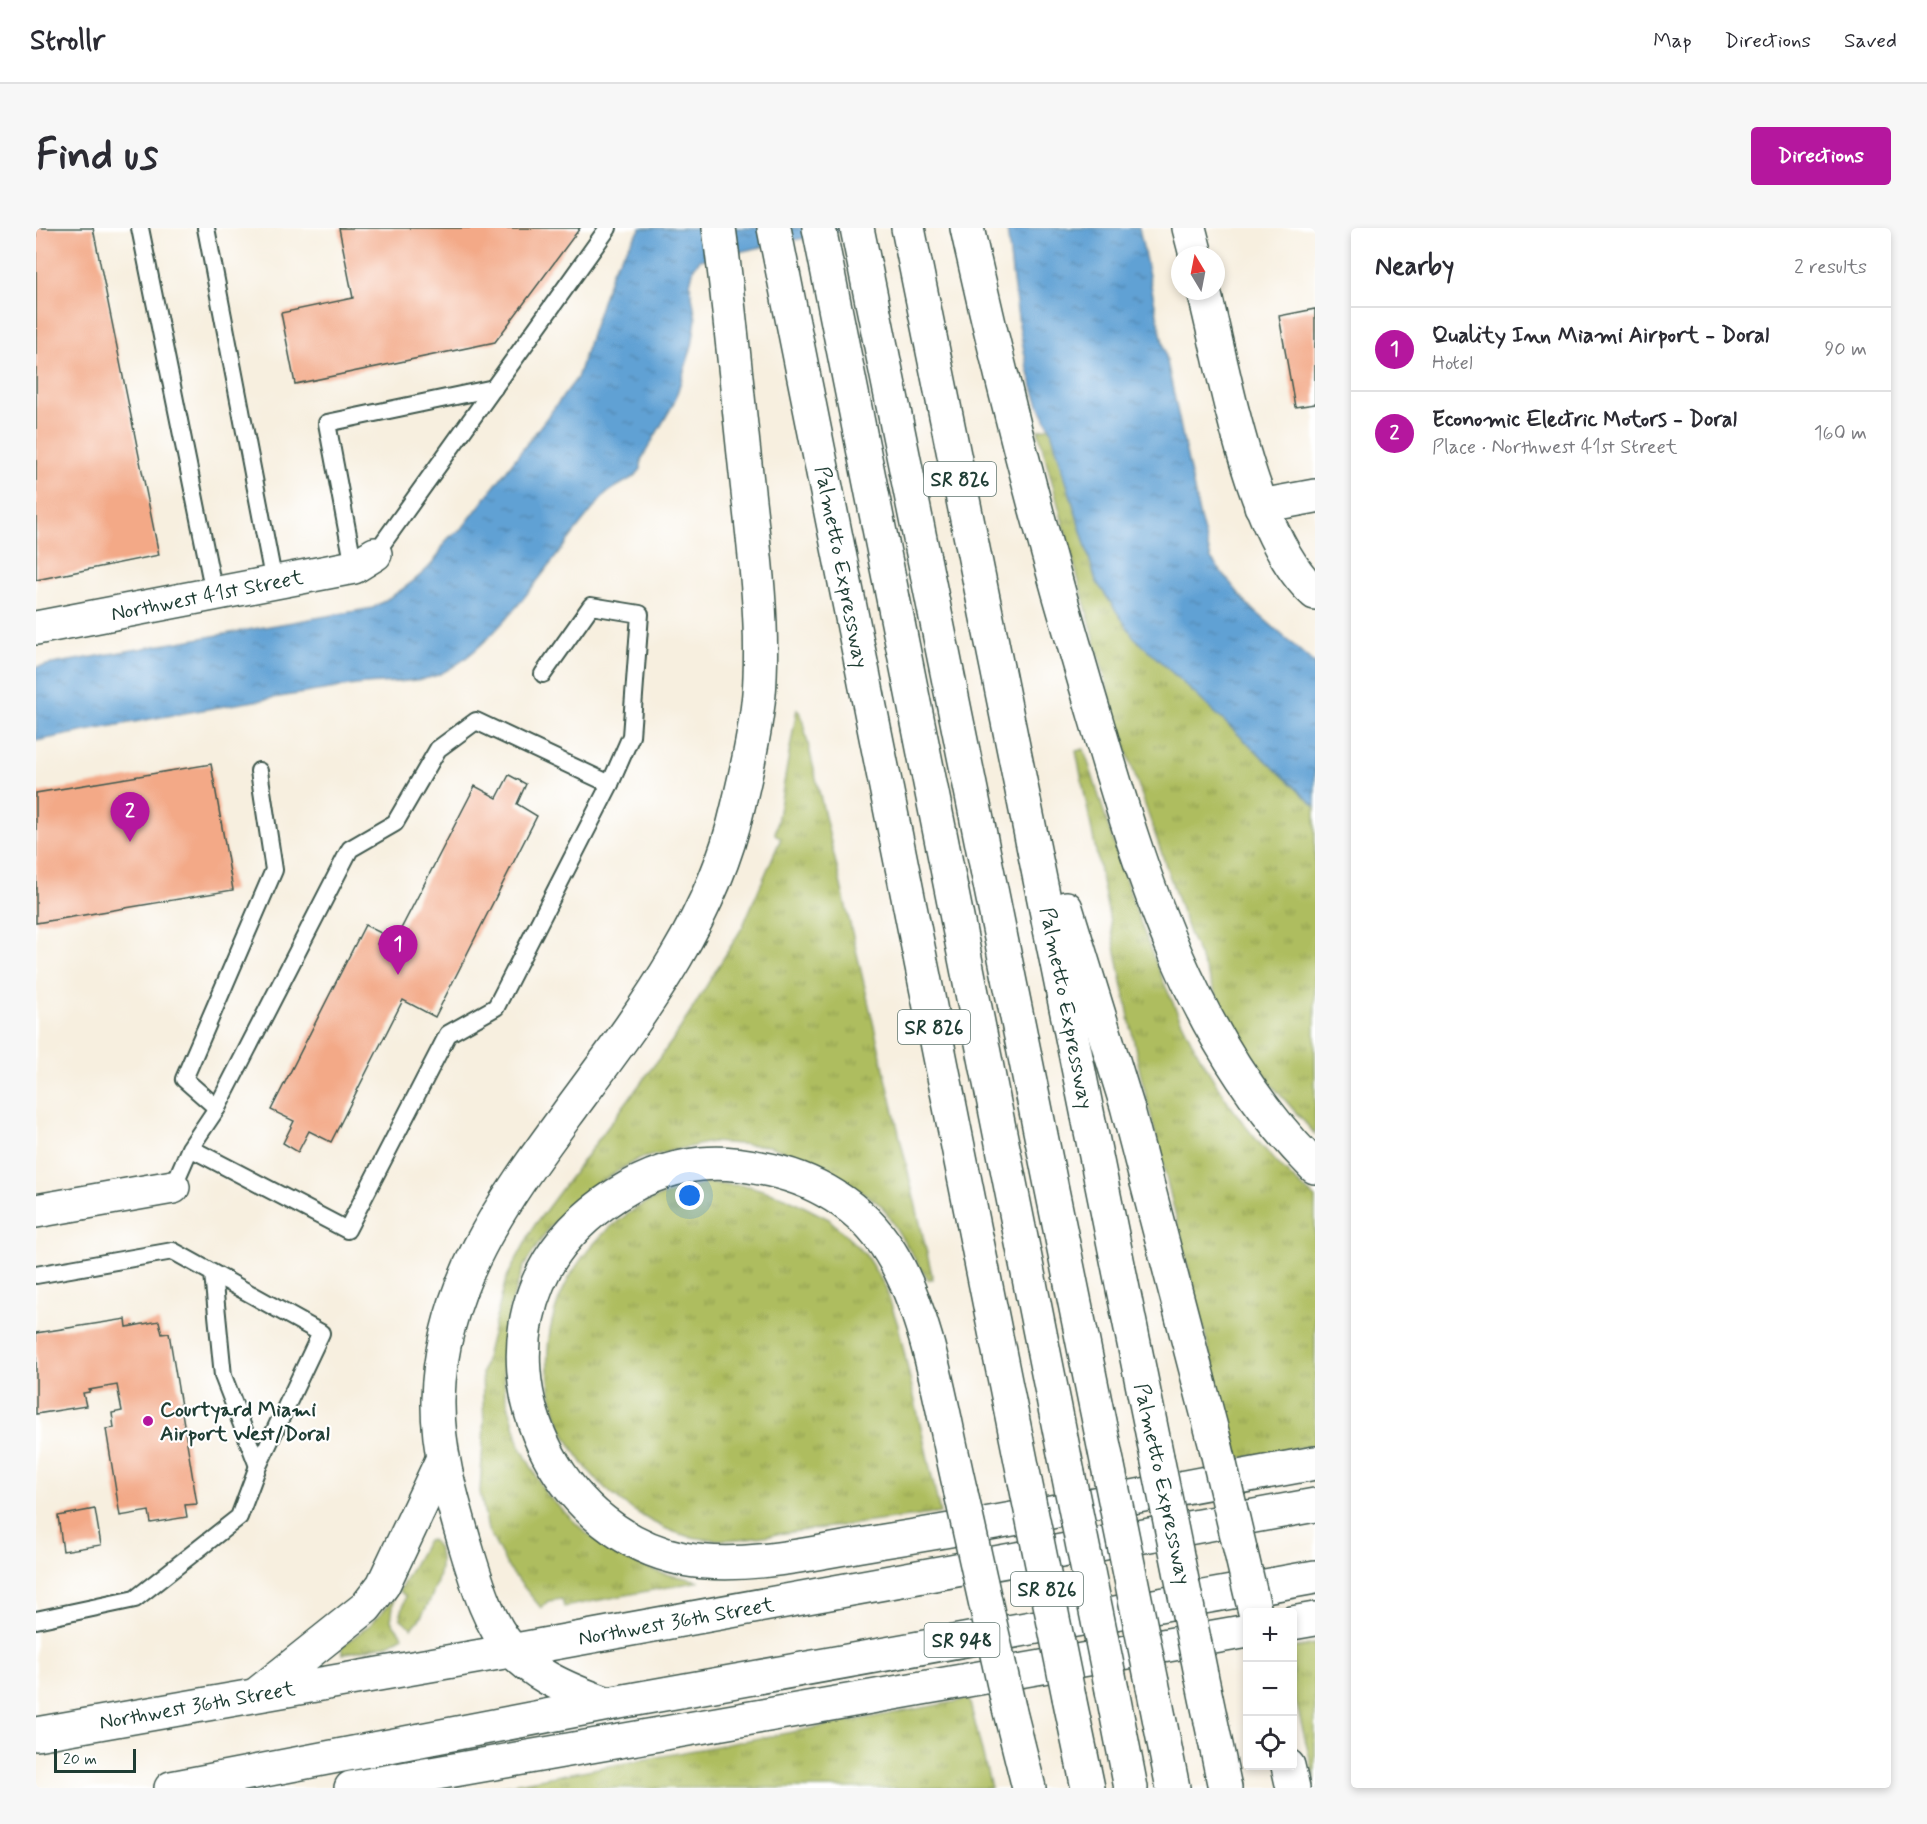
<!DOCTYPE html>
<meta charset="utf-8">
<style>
:root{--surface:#fff;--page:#f7f7f7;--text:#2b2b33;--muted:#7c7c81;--line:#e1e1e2;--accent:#b5179e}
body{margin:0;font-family:Mynerve,sans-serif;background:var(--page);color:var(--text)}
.controls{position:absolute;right:18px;bottom:18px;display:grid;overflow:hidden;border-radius:6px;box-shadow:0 3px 9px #0003}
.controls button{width:54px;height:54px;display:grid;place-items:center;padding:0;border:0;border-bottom:2px solid var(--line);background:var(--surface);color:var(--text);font:30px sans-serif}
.compass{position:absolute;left:1135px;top:18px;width:54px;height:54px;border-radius:50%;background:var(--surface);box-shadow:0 3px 9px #0003;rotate:350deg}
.scale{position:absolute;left:18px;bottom:15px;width:82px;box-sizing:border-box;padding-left:6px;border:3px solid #1f3d34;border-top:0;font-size:16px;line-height:21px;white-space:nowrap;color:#1f3d34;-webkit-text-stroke:4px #fff;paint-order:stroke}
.you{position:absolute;left:654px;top:968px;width:21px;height:21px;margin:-15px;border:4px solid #fff;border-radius:50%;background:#1a73e8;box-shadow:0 0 0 9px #1a73e833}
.badge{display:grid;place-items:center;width:39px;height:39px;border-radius:50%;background:var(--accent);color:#fff;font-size:20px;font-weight:700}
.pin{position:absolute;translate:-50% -50px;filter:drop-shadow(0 2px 3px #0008)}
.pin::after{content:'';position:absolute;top:32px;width:21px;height:18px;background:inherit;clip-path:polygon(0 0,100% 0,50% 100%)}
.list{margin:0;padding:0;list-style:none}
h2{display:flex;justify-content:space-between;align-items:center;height:78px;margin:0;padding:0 24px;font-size:26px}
h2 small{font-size:20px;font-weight:400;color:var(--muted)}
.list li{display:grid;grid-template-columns:39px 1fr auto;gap:18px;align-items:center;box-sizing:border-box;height:84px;padding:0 24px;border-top:2px solid var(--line)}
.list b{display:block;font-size:22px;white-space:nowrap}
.list p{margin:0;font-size:20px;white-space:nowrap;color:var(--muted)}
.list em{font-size:20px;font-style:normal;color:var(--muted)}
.icon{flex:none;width:33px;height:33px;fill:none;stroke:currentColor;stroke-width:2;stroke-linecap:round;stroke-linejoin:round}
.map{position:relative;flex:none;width:1279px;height:1560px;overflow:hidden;border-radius:6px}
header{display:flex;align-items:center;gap:36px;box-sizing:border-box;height:84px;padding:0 30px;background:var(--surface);border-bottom:2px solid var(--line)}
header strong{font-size:28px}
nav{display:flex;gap:33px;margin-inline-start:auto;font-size:21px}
.intro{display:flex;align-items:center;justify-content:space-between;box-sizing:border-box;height:144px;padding:0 36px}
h1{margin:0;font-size:42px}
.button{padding:15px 27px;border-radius:6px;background:var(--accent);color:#fff;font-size:21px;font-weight:700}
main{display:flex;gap:36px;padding:0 36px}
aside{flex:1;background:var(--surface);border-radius:6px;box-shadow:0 3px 9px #0003}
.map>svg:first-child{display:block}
</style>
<header>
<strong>Strollr</strong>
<nav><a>Map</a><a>Directions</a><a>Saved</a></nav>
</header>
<div class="intro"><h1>Find us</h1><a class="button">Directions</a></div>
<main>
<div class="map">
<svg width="1279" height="1560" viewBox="0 0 1279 1560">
<defs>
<pattern id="grass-tufts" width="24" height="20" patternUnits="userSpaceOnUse" patternTransform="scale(1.5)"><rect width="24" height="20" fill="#aebd5f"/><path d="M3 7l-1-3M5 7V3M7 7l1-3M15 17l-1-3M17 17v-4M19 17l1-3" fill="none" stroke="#8d9b4f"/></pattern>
<pattern id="water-ripples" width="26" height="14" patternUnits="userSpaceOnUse" patternTransform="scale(1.5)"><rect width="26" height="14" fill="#61a1d4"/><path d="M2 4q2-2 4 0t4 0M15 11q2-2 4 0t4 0" fill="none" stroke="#4f84ad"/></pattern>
</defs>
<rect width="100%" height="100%" fill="#fff"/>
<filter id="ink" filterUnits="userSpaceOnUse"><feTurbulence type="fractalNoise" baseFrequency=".0167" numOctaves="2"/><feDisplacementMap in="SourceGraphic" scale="12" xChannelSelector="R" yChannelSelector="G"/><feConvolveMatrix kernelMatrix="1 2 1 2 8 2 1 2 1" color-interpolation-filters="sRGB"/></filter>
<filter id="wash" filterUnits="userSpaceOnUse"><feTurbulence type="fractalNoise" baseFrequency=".008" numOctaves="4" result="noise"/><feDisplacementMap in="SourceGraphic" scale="24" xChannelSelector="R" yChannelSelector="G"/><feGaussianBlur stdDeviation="1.35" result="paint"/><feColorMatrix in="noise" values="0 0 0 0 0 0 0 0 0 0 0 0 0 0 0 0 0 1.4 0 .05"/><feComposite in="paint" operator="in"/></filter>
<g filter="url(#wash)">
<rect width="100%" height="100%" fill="#f7efdf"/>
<g fill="url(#grass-tufts)" stroke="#667d4a" stroke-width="1.5">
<polygon points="1014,199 1060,353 1098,409 1279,578 1279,906 1234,855 1190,788 1153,705 1081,495 1002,202"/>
<polygon points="761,481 765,486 897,1051 892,1052 846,978 791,939 733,918 675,914 602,931 548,964 513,1000 488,1038 474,1079 467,1126 469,1165 484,1218 510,1266 549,1304 588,1331 625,1345 664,1353 528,1379 526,1371 512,1373 505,1380 473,1341 452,1302 444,1264 448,1198 446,1145 470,1051 498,998 639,809 706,700 745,610 739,606"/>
<path d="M 1048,521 C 1099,680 1144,860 1279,970 L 1279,1217 L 1200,1231 L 1104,844 L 1040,523 Z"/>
<path d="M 673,955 L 713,958 L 749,969 L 793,991 L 829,1026 L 849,1058 L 862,1097 L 904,1285 C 855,1291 805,1298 756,1304 C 725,1308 692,1315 661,1310 C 632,1306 599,1285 577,1267 C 483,1187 492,1055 593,985 C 616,968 645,962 673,955 Z"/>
<path d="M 391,1312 L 395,1312 C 418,1330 392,1384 376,1400 L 364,1390 L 370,1368 L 363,1363 Z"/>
<polygon points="358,1371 355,1393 367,1408 353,1416 307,1426 306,1418 335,1396"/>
<polygon points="1279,1416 1279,1552 1257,1462 1257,1420"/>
<polygon points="933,1471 955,1560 465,1560 465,1558"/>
</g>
<g fill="url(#water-ripples)" stroke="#406f84" stroke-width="1.5">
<path d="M 605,0 L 816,0 L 664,32 L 658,39 L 654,56 L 660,91 L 656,118 L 638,175 L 605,232 L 605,241 C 596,254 580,256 569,267 C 523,317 461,424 399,448 C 382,455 335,454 313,458 C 209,474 104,492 0,513 L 0,439 L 337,380 C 358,367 378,355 395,337 C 410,321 402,313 425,302 L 541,150 L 577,40 Z"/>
<path d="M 971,0 L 1103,0 L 1163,286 L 1175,331 L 1212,377 L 1279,436 L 1279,578 L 1098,409 L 1060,353 L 1014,199 C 986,154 977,55 971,0 Z"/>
</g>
<g id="blocks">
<g fill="#f3a987">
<polygon points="0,0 57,0 123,327 0,352"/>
<polygon points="303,0 544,0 459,114 259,156 245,85 317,70"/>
<polygon points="1279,81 1279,176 1259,179 1243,88"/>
<polygon points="175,536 197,662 0,695 0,565"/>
<polygon points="473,547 490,556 481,576 501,588 399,789 367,772 295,914 273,903 262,924 247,915 258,893 235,882 329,697 347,706 341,716 354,722 439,558 461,570"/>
<polygon points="90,1091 91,1099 123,1093 126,1106 133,1105 161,1276 149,1277 151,1289 115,1295 113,1283 84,1288 70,1201 78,1200 76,1185 86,1183 81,1157 53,1162 53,1164 47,1165 50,1178 0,1186 0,1105"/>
<polygon points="59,1281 65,1317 27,1323 22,1288"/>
</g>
</g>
</g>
<g filter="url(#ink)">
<use href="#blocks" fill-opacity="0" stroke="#3f584e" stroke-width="1.5"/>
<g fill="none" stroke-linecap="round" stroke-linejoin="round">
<defs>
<g id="lane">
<polyline points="104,0 178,365"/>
<polyline points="170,0 238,355"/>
<polyline points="339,326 572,0"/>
<polyline points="318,339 291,195 458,160"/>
<polyline points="507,446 555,378 604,386 595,508 574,556"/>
<polyline points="181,880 148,851 238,642 223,543"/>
<polyline points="137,959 154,920 181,880 314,621 359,595 402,521 440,493 574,556 460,779 412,806 311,1002 154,920"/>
<polyline points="0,1047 137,1023 285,1105 222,1238 187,1148 177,1046"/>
<polyline points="0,1392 99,1371 203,1289 222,1238"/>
</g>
<g id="street">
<polyline points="1153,0 1160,27"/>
<path d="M 1168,63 C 1189,146 1215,308 1279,365"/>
<polyline points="1225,278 1279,268"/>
<polyline points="0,400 318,339 339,326"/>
<polyline points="0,983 137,959"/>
</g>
<g id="primary">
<polyline points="0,1506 474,1423 1279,1277"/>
<polyline points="135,1560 572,1476 1279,1349"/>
</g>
<g id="highway">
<polyline points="738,0 989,1253"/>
<polyline points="783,0 1032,1245"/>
<polyline points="821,0 1072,1238"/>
<polyline points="872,0 1121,1229"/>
<path d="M 931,0 C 965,154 1005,307 1050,458 C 1101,630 1148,808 1279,939"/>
<polyline points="1030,680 1091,878 1180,1219"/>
<path d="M 925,1265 C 907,1191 894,1088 854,1024 C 826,978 777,949 724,940 C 705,936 685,934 665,936 C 599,943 528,993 502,1055 C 454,1168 529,1307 647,1331 C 709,1343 786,1323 848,1313 C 992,1290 1135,1261 1279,1235"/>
<polyline points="1256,1395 1279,1391"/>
<polyline points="1165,1446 1189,1560"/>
<polyline points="1116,1454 1137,1560"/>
<polyline points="1076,1462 1095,1560"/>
<polyline points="221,1466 330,1379 347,1357 406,1232"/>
<polyline points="1033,1469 1052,1560"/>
<path d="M 572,1476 C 472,1441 458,1414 429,1316 C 415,1268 401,1221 402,1171 C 405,1054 471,968 537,878 C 605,786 677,692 702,579 C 711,542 723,486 724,449 C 727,381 717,312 710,245 C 701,163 694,81 683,0"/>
<polyline points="973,1480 993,1560"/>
<polyline points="1252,1538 1257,1560"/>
<polyline points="315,1560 1212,1403"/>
</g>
</defs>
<use href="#lane" stroke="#3f584e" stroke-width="20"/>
<use href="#street" stroke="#3f584e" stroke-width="36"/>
<use href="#primary" stroke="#3f584e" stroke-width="36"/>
<use href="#highway" stroke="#3f584e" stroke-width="36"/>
<use href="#lane" stroke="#fff" stroke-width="16"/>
<use href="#street" stroke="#fff" stroke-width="33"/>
<use href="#primary" stroke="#fff" stroke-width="33"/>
<use href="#highway" stroke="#fff" stroke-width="33"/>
<defs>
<g id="highway-bridge">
<polyline points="1180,1219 1219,1384"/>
<polyline points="1121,1229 1165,1446"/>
<polyline points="1072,1238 1116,1454"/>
<polyline points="1032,1245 1076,1462"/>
<polyline points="989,1253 1033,1469"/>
<polyline points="925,1265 973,1480"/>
</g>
</defs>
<use href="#highway-bridge" stroke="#3f584e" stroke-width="36" stroke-linecap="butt"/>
<use href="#highway-bridge" stroke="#fff" stroke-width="33"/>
</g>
</g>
<circle fill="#b5179e" stroke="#fff" stroke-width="2" cx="112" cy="1193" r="6"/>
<g text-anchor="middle" stroke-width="4.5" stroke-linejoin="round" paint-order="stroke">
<g fill="#fff" stroke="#627771" stroke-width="1.5">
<rect x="888" y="234" width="72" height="34" rx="4.5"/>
<rect x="862" y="782" width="72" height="34" rx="4.5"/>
<rect x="975" y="1344" width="72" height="34" rx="4.5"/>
<rect x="888.5" y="1395" width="75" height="34" rx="4.5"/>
</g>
<g font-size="20" font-weight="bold" fill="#1f3d34">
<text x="924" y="258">SR 826</text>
<text x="898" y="806">SR 826</text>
<text x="1011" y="1368">SR 826</text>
<text x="926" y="1419">SR 948</text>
</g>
<g font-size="21" fill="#1f3d34" stroke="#fff">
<text transform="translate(806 339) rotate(79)" y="7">Palmetto Expressway</text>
<text transform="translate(171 367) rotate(-11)" y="7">Northwest 41st Street</text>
<text transform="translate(1031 780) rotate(79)" y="7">Palmetto Expressway</text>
<text transform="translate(1127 1256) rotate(78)" y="7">Palmetto Expressway</text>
<text transform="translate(640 1393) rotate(-10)" y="7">Northwest 36th Street</text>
<text transform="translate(161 1477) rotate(-10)" y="7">Northwest 36th Street</text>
</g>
<g font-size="21" font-weight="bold" fill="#1f3d34" stroke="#fff" text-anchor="start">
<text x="124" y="1188">Courtyard Miami<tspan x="124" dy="24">Airport West/Doral</tspan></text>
</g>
</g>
</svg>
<div class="controls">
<button>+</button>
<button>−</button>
<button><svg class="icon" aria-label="locate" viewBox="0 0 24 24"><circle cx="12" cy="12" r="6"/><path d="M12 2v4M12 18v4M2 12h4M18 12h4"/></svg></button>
</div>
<svg class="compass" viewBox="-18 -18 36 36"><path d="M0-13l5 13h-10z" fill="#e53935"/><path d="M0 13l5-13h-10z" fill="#7c7c81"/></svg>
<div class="scale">20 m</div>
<div class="you"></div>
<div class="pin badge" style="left:362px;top:747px">1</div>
<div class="pin badge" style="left:94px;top:614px">2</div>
</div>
<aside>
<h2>Nearby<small>2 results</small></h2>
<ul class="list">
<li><span class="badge">1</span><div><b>Quality Inn Miami Airport - Doral</b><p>Hotel</p></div><em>90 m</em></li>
<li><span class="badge">2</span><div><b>Economic Electric Motors - Doral</b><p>Place · Northwest 41st Street</p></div><em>160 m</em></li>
</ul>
</aside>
</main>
